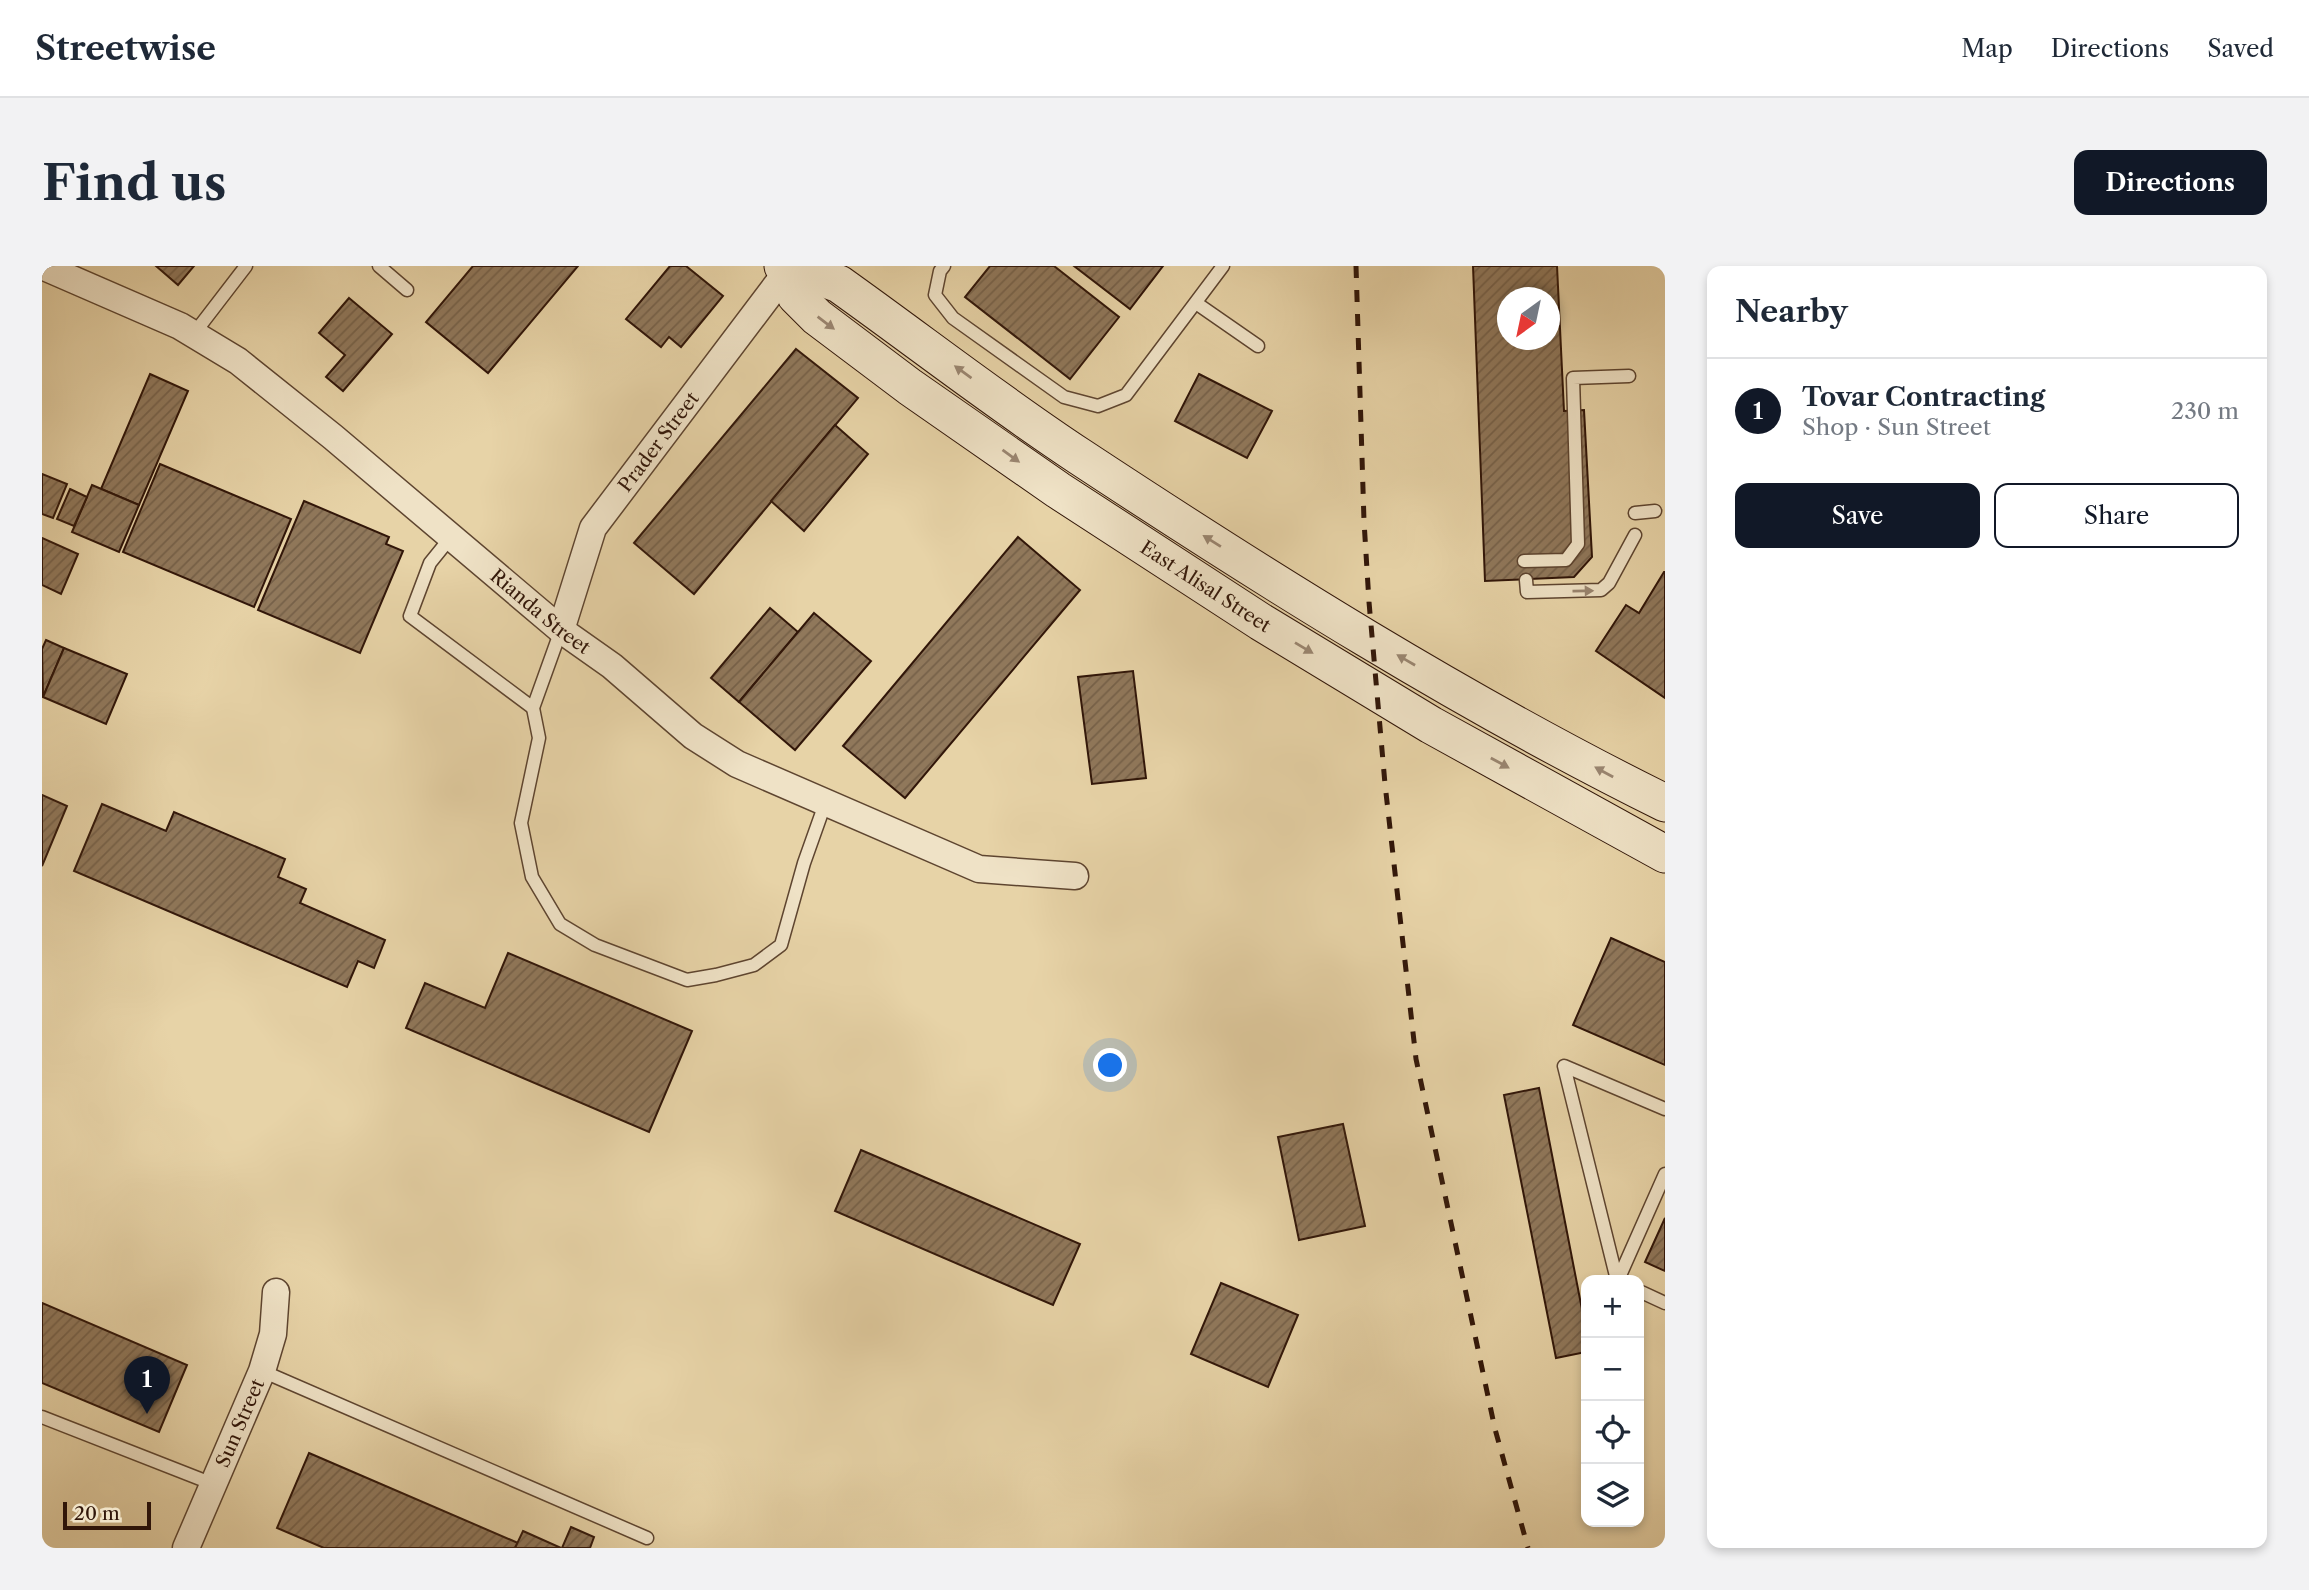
<!DOCTYPE html>
<meta charset="utf-8">
<style>
:root{--surface:#fff;--page:#f2f2f3;--text:#1f2937;--muted:#747a83;--line:#e0e1e3;--accent:#111827}
body{margin:0;font-family:"Libre Caslon Text",serif;background:var(--page);color:var(--text)}
.controls{position:absolute;right:21px;bottom:21px;display:grid;overflow:hidden;border-radius:14px;box-shadow:0 4px 10px #0003}
.controls button{width:63px;height:63px;display:grid;place-items:center;padding:0;border:0;border-bottom:2px solid var(--line);background:var(--surface);color:var(--text);font:35px sans-serif}
.compass{position:absolute;left:1455px;top:21px;width:63px;height:63px;border-radius:50%;background:var(--surface);box-shadow:0 4px 10px #0003;rotate:213deg}
.scale{position:absolute;left:21px;bottom:18px;width:88px;box-sizing:border-box;padding-left:7px;border:4px solid #311609;border-top:0;font-size:19px;line-height:24px;white-space:nowrap;color:#311609;-webkit-text-stroke:5px #efe2c6;paint-order:stroke}
.you{position:absolute;left:1069px;top:800px;width:24px;height:24px;margin:-18px;border:5px solid #fff;border-radius:50%;background:#1a73e8;box-shadow:0 0 0 10px #1a73e833}
.badge{display:grid;place-items:center;width:46px;height:46px;border-radius:50%;background:var(--accent);color:#fff;font-size:23px;font-weight:700}
.pin{position:absolute;translate:-50% -58px;filter:drop-shadow(0 2px 4px #0008)}
.pin::after{content:'';position:absolute;top:37px;width:24px;height:21px;background:inherit;clip-path:polygon(0 0,100% 0,50% 100%)}
.list{margin:0;padding:0;list-style:none}
h2{display:flex;justify-content:space-between;align-items:center;height:91px;margin:0;padding:0 28px;font-size:30px}
h2 small{font-size:23px;font-weight:400;color:var(--muted)}
.list li{display:grid;grid-template-columns:46px 1fr auto;gap:21px;align-items:center;box-sizing:border-box;height:105px;padding:0 28px;border-top:2px solid var(--line)}
.list b{display:block;font-size:26px;white-space:nowrap}
.list p{margin:0;font-size:23px;white-space:nowrap;color:var(--muted)}
.list em{font-size:23px;font-style:normal;color:var(--muted)}
.actions{display:flex;gap:14px;padding:21px 28px}
.actions a{flex:1;padding:16px 0;border:2px solid var(--accent);border-radius:14px;text-align:center;font-size:24px;color:var(--accent)}
.actions .main{background:var(--accent);color:#fff}
.icon{flex:none;width:38px;height:38px;fill:none;stroke:currentColor;stroke-width:2;stroke-linecap:round;stroke-linejoin:round}
.map{position:relative;flex:none;width:1623px;height:1282px;overflow:hidden;border-radius:14px}
header{display:flex;align-items:center;gap:42px;box-sizing:border-box;height:98px;padding:0 35px;background:var(--surface);border-bottom:2px solid var(--line)}
header strong{font-size:33px}
nav{display:flex;gap:38px;margin-inline-start:auto;font-size:24px}
.intro{display:flex;align-items:center;justify-content:space-between;box-sizing:border-box;height:168px;padding:0 42px}
h1{margin:0;font-size:49px}
.button{padding:18px 32px;border-radius:14px;background:var(--accent);color:#fff;font-size:24px;font-weight:700}
main{display:flex;gap:42px;padding:0 42px}
aside{flex:1;background:var(--surface);border-radius:14px;box-shadow:0 4px 10px #0003}
.map>svg:first-child{display:block}
</style>
<header>
<strong>Streetwise</strong>
<nav><a>Map</a><a>Directions</a><a>Saved</a></nav>
</header>
<div class="intro"><h1>Find us</h1><a class="button">Directions</a></div>
<main>
<div class="map">
<svg width="1623" height="1282" viewBox="0 0 1623 1282">
<defs>
<pattern id="building-hatch" width="6" height="6" patternUnits="userSpaceOnUse" patternTransform="scale(1.75)"><rect width="6" height="6" fill="#90785b"/><path d="M-1 1l2-2M0 6l6-6M5 7l2-2" fill="none" stroke="#766149"/></pattern>
</defs>
<rect width="100%" height="100%" fill="#e7d3a7"/>
<filter id="stains"><feTurbulence type="fractalNoise" baseFrequency=".00286" numOctaves="4"/><feColorMatrix values="0 0 0 0 .2 0 0 0 0 .09 0 0 0 0 .02 0 0 0 .5 -.17"/></filter>
<radialGradient id="worn" r=".72"><stop offset=".6" stop-color="#630" stop-opacity="0"/><stop offset="1" stop-color="#630" stop-opacity=".3"/></radialGradient>
<g fill="url(#building-hatch)" stroke="#311609" stroke-width="2" fill-rule="evenodd">
<polygon points="114,0 152,0 136,19"/>
<polygon points="431,0 536,0 446,107 384,56"/>
<polygon points="628,0 644,0 681,30 639,81 627,71 619,81 584,53"/>
<polygon points="948,0 1012,0 1077,51 1028,113 923,31"/>
<polygon points="1032,0 1121,0 1088,43"/>
<path d="M 1431,0 L 1515,0 L 1522,145 L 1542,144 L 1550,291 L 1532,311 L 1443,315 ZM 1465,32 L 1507,32 L 1507,74 L 1465,74 Z"/>
<polygon points="307,32 350,68 301,125 284,111 303,89 277,67"/>
<polygon points="754,83 816,132 652,328 592,277"/>
<polygon points="108,108 146,125 97,239 59,223"/>
<polygon points="1157,108 1230,145 1205,192 1133,155"/>
<polygon points="793,159 826,188 762,265 729,235"/>
<polygon points="118,198 249,253 212,341 81,286"/>
<polygon points="0,208 25,218 11,252 0,248"/>
<polygon points="50,219 97,239 77,286 30,266"/>
<polygon points="28,223 45,231 32,260 15,253"/>
<polygon points="262,235 347,271 344,278 361,285 318,387 216,344"/>
<polygon points="976,271 1038,324 863,532 801,480"/>
<polygon points="0,272 36,288 19,328 0,319"/>
<polygon points="1622,306 1623,306 1623,432 1554,385 1584,339 1597,347"/>
<polygon points="728,342 756,366 697,436 669,412"/>
<polygon points="772,347 829,395 753,484 697,436"/>
<polygon points="4,374 22,382 1,431 0,383"/>
<polygon points="22,382 85,408 64,458 1,431"/>
<polygon points="1091,405 1104,512 1050,518 1036,411"/>
<polygon points="0,529 25,540 0,600"/>
<polygon points="60,538 124,565 132,546 243,593 236,611 264,623 258,637 343,674 332,702 316,695 305,721 32,605"/>
<polygon points="1569,672 1623,696 1623,799 1531,759"/>
<polygon points="466,687 650,765 607,866 364,762 383,717 443,742"/>
<polygon points="1497,822 1544,1064 1544,1086 1514,1092 1462,829"/>
<polygon points="1301,858 1323,960 1257,974 1236,871"/>
<polygon points="819,884 1038,978 1011,1039 793,945"/>
<polygon points="1623,952 1623,1005 1603,996"/>
<polygon points="1179,1017 1256,1049 1226,1121 1149,1088"/>
<polygon points="0,1037 145,1099 117,1166 0,1117"/>
<polygon points="267,1187 476,1277 473,1282 282,1282 235,1262"/>
<polygon points="529,1261 552,1271 548,1282 520,1282"/>
<polygon points="481,1265 519,1282 473,1282"/>
</g>
<g fill="none" stroke-linecap="round" stroke-linejoin="round">
<defs>
<g id="lane">
<polyline points="337,0 365,24"/>
<polyline points="902,0 898,5 893,29 911,52 1022,131 1056,140 1084,129 1181,0"/>
<polyline points="1154,37 1216,80"/>
<polyline points="151,69 204,0"/>
<polyline points="1593,247 1613,245"/>
<polyline points="409,271 388,297 368,350 491,442"/>
<polyline points="1482,295 1524,294 1536,278 1531,112 1587,110"/>
<polyline points="1484,314 1485,326 1559,324 1567,317 1593,269"/>
<polyline points="519,364 491,442 497,472 479,557 490,611 518,658 553,679 645,714 674,709 712,699 739,679 762,597 784,535"/>
<polyline points="1575,1014 1522,800 1623,843"/>
<polyline points="1576,1014 1623,908"/>
<polyline points="1597,1025 1623,1037"/>
<polyline points="220,1105 605,1272"/>
<polyline points="0,1151 171,1218"/>
</g>
<g id="street">
<path id="s1" d="M 0,0 L 138,60 L 196,95 L 291,171 L 519,364 L 570,400 L 651,470 L 695,498 L 937,603 L 1033,610"/>
<path id="s2" d="M 519,364 L 551,262 L 746,4"/>
<path id="s3" d="M 144,1282 L 220,1105 L 231,1068 L 234,1026"/>
</g>
<g id="secondary">
<path d="M 741,0 L 746,4 L 771,8 L 797,18 C 877,75 955,136 1037,190 C 1225,314 1421,437 1623,537"/>
<path id="s4" d="M 746,4 L 754,30 L 775,51 L 868,121 L 1016,224 L 1219,356 L 1389,459 L 1623,588"/>
</g>
</defs>
<use href="#lane" stroke="#5e4530" stroke-width="15"/>
<use href="#street" stroke="#5e4530" stroke-width="29"/>
<use href="#secondary" stroke="#311609" stroke-width="39"/>
<use href="#lane" stroke="#efe2c6" stroke-width="12"/>
<use href="#street" stroke="#efe2c6" stroke-width="26"/>
<use href="#secondary" stroke="#efe2c6" stroke-width="37"/>
<polyline stroke="#311609" stroke-width="5" stroke-dasharray="12 12" stroke-linecap="butt" points="1314,0 1322,255 1327,336 1343,518 1374,793 1453,1163 1486,1282"/>
</g>
<defs><path id="oneway-solid" d="M-6-.8H1V-3.2L6.5 0L1 3.2V.8H-6Z" transform="scale(1.75)"/></defs>
<g fill="#9a8671">
<use href="#oneway-solid" transform="translate(784 57) rotate(37)"/>
<use href="#oneway-solid" transform="translate(921 106) rotate(-144)"/>
<use href="#oneway-solid" transform="translate(969 190) rotate(36)"/>
<use href="#oneway-solid" transform="translate(1170 275) rotate(-148)"/>
<use href="#oneway-solid" transform="translate(1541 325) rotate(-1)"/>
<use href="#oneway-solid" transform="translate(1262 382) rotate(31)"/>
<use href="#oneway-solid" transform="translate(1364 394) rotate(-150)"/>
<use href="#oneway-solid" transform="translate(1458 497) rotate(29)"/>
<use href="#oneway-solid" transform="translate(1562 506) rotate(-151)"/>
</g>
<g text-anchor="middle" stroke-width="7" stroke-linejoin="round" paint-order="stroke">
<g font-size="19" fill="#311609" stroke="#efe2c6">
<text dy="7" stroke="none"><textPath href="#s2" startOffset="215">Prader Street</textPath></text>
<text dy="7" stroke="none"><textPath href="#s4" startOffset="530">East Alisal Street</textPath></text>
<text dy="7" stroke="none"><textPath href="#s1" startOffset="611">Rianda Street</textPath></text>
<text dy="7" stroke="none"><textPath href="#s3" startOffset="136">Sun Street</textPath></text>
</g>
</g>
<rect width="100%" height="100%" filter="url(#stains)"/>
<rect width="100%" height="100%" fill="url(#worn)"/>
</svg>
<div class="controls">
<button>+</button>
<button>−</button>
<button><svg class="icon" aria-label="locate" viewBox="0 0 24 24"><circle cx="12" cy="12" r="6"/><path d="M12 2v4M12 18v4M2 12h4M18 12h4"/></svg></button>
<button><svg class="icon" aria-label="layers" viewBox="0 0 24 24"><path d="M12 4l9 5-9 5-9-5zM3 14l9 5 9-5"/></svg></button>
</div>
<svg class="compass" viewBox="-18 -18 36 36"><path d="M0-13l5 13h-10z" fill="#e53935"/><path d="M0 13l5-13h-10z" fill="#747a83"/></svg>
<div class="scale">20 m</div>
<div class="you"></div>
<div class="pin badge" style="left:105px;top:1148px">1</div>
</div>
<aside>
<h2>Nearby<small></small></h2>
<ul class="list">
<li><span class="badge">1</span><div><b>Tovar Contracting</b><p>Shop · Sun Street</p></div><em>230 m</em></li>
</ul>
<div class="actions"><a class="main">Save</a><a>Share</a></div>
</aside>
</main>
